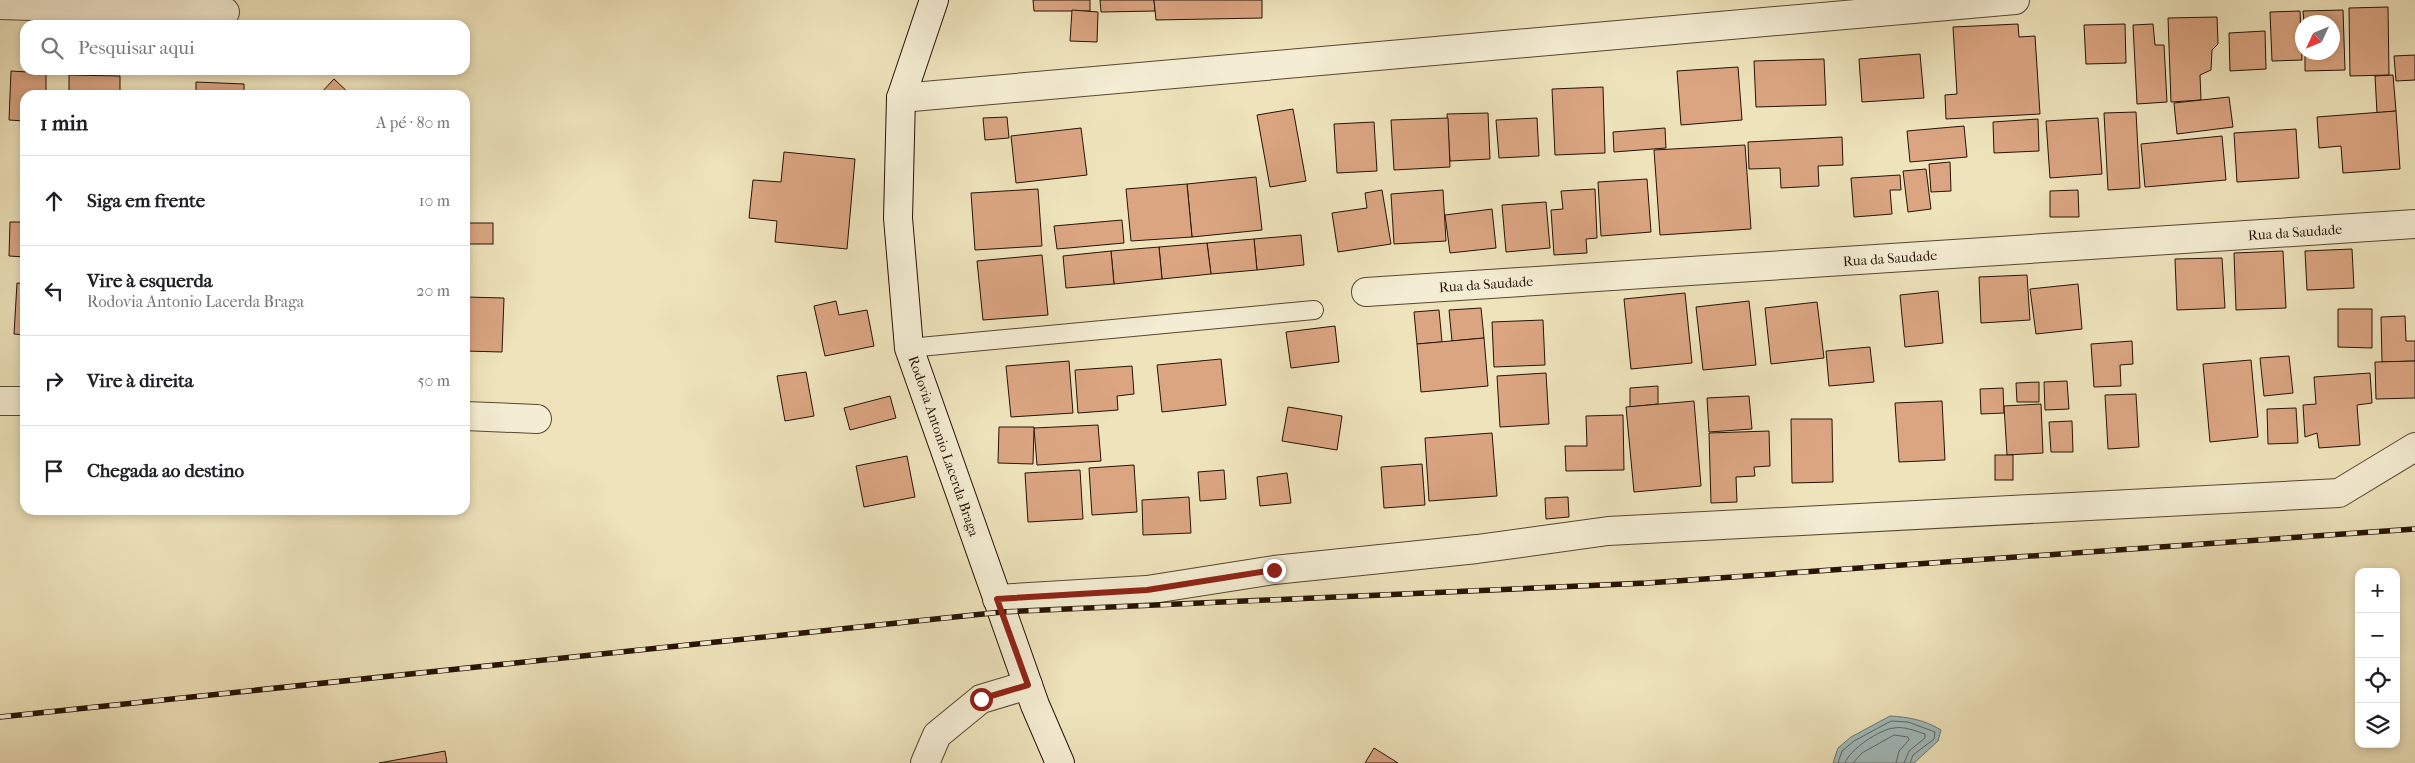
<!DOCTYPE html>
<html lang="pt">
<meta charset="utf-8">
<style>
:root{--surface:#fff;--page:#f2f2f2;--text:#202124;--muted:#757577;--line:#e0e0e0}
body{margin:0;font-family:"IM FELL French Canon",serif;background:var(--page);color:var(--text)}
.controls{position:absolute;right:15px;bottom:15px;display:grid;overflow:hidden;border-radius:10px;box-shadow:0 2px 8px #0003}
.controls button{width:45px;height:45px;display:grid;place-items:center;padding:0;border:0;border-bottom:1px solid var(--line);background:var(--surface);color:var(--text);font:25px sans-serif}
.compass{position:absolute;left:2295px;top:15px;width:45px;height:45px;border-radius:50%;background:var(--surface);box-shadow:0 2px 8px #0003;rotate:226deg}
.stop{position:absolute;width:15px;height:15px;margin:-11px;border:4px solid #8f2418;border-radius:50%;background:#fff}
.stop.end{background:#8f2418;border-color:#fff;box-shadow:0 1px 5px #0008}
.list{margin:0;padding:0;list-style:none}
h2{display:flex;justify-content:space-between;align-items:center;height:65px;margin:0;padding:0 20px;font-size:21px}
h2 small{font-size:16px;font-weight:400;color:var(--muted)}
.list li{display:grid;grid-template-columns:32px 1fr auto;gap:15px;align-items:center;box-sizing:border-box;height:90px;padding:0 20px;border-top:1px solid var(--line)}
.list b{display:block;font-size:19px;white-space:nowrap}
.list p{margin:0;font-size:16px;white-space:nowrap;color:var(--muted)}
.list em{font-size:16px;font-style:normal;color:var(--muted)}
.icon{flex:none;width:28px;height:28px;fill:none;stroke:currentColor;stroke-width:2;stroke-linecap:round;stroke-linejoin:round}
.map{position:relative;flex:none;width:2415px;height:763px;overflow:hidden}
.search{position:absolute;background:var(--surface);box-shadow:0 2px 8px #0003;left:20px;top:20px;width:450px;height:55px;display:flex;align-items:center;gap:12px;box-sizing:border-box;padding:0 18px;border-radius:15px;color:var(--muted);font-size:19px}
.panel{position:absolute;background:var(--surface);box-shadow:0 2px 8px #0003;left:20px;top:90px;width:450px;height:425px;border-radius:15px}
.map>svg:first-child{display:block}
</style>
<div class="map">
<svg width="2415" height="763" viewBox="0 0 2415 763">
<rect width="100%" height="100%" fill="#eee3bb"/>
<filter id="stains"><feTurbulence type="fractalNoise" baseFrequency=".004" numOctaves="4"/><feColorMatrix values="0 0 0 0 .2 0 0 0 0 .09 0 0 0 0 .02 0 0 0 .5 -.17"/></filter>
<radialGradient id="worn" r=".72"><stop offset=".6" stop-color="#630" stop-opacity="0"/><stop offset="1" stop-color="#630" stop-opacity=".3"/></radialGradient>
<path fill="#a0bbbc" stroke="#6f7772" d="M 1890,716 C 1908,717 1925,720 1941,730 L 1938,741 L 1914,763 L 1833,763 L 1838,748 L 1851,737 Z"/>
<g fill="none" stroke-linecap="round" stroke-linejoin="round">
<g stroke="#636660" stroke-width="1">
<polyline points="1838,763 1842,751 1854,741 1891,721 1908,722 1935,732 1934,739 1913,755 1910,763"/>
<path d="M 1845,763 C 1849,750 1880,729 1894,728 C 1904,726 1915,731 1925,734 L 1925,738 L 1909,751 L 1904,763"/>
<polyline points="1853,763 1862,753 1894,735 1908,737 1909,740 1899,751 1896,763"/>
</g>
</g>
<g fill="#dba582" stroke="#261204">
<polygon points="1033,0 1090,0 1090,11 1034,11"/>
<polygon points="1100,0 1154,0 1155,11 1101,12"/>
<polygon points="1154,0 1262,0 1262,18 1156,20"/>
<polygon points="2388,7 2389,75 2350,76 2349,8"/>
<polygon points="1072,10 1098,12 1097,42 1070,41"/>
<polygon points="2343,10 2345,70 2305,71 2305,52 2332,52 2332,22 2304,22 2303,11"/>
<polygon points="2300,11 2302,60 2272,61 2270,12"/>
<polygon points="2217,17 2218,44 2212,50 2211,70 2200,75 2201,100 2171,102 2168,18"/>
<polygon points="2018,24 2019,37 2035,36 2040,114 1946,119 1945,95 1957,94 1953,27"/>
<polygon points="2125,24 2126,63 2086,64 2084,25"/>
<polygon points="2153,24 2155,45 2164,45 2167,102 2137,104 2133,25"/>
<polygon points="2265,31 2266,69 2230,71 2229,33"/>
<polygon points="1920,54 1924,98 1862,102 1859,59"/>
<polygon points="2415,55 2415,80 2396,81 2394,56"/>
<polygon points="1824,59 1826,105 1756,107 1754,61"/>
<polygon points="1738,67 1742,120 1681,125 1677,71"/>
<polygon points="11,71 46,73 46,95 25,95 25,121 9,120"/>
<polygon points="69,75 120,76 120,95 69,95"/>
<polygon points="2393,75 2396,111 2377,113 2375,76"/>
<polygon points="334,79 351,95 319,95"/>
<polygon points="196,82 244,84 244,95 196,95"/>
<polygon points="1603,87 1605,153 1555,155 1552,89"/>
<polygon points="2229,97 2233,127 2177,134 2174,103"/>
<polygon points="1293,109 1306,181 1270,187 1257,115"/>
<polygon points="2396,111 2400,169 2343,173 2341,146 2319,148 2317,117"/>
<polygon points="2136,112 2140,188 2108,190 2104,113"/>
<polygon points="1488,113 1490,159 1450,161 1447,114"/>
<polygon points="1007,117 1009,138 985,140 983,118"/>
<polygon points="1448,118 1450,167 1394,170 1391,120"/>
<polygon points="1537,118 1539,156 1499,158 1496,120"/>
<polygon points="2098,118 2102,174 2050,178 2046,121"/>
<polygon points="2038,119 2039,151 1994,153 1993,122"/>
<polygon points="1374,122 1377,171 1337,173 1334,124"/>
<polygon points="1964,126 1967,157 1910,162 1907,131"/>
<polygon points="1081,128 1087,175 1016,183 1011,136"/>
<polygon points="1665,128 1666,148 1614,152 1613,132"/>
<polygon points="2296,129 2299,178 2237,182 2234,133"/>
<polygon points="2222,136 2226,180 2145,187 2141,144"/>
<polygon points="1842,137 1843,165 1818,166 1819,186 1781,188 1780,168 1749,169 1748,142"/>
<polygon points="1745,145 1751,229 1660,235 1654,150"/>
<polygon points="784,152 855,159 847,249 775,242 777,221 749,218 753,180 781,182"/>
<polygon points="1950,162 1951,191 1931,192 1929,164"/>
<polygon points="1926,169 1931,209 1908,212 1903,171"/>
<polygon points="1900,175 1901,190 1890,190 1892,214 1854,217 1851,178"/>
<polygon points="1256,177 1262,230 1192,237 1187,184"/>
<polygon points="1647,179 1651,232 1601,236 1598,182"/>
<polygon points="1187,184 1192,237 1131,241 1126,189"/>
<polygon points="1038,189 1042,246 975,250 971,193"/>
<polygon points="1595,189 1597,238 1586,239 1587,253 1554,255 1551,210 1563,209 1561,191"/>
<polygon points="1382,190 1391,244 1338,252 1332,213 1367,208 1365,193"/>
<polygon points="1443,190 1446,241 1394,244 1391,194"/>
<polygon points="2078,190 2079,217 2050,217 2050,191"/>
<polygon points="1546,202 1550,248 1506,252 1502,205"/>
<polygon points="1492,209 1496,248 1450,253 1445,215"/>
<polygon points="1122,220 1124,243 1057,249 1054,226"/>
<polygon points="10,222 25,222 25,257 9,256"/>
<rect x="465" y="223" width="28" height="21"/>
<polygon points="1301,235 1304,265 1257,270 1254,239"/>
<polygon points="1254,239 1257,270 1211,274 1207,243"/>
<polygon points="1207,243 1211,274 1162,279 1159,247"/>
<polygon points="1159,247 1162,279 1114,284 1111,251"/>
<polygon points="2352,249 2354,288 2307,290 2305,251"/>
<polygon points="1111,251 1114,284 1066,288 1063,256"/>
<polygon points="2283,251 2286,308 2236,310 2234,253"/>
<polygon points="1042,255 1048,315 983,320 977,261"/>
<polygon points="2222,258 2225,308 2177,310 2175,259"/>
<polygon points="2027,275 2030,320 1981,323 1979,277"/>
<polygon points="17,283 25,284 25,335 14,334"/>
<polygon points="2078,284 2082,329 2036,334 2030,289"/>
<polygon points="1938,291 1943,343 1905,347 1900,295"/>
<polygon points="1685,293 1692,363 1631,369 1624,299"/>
<polygon points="465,297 504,298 502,352 465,351"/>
<polygon points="836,301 839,315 867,310 874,346 825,356 814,306"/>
<polygon points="1749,301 1756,365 1703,370 1696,307"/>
<polygon points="1817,302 1824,358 1771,364 1765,308"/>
<polygon points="1481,308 1484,338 1452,341 1449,310"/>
<polygon points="2338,309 2372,309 2372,348 2338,347"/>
<polygon points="1439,310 1442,342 1417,344 1414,312"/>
<polygon points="2405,316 2406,341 2415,341 2415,361 2382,362 2381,317"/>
<polygon points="1543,320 1545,365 1494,367 1492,322"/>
<polygon points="1335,326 1339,362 1291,368 1286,332"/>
<polygon points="1484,338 1488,386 1421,392 1417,344"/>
<polygon points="2132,341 2133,364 2120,365 2121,386 2094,387 2091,344"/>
<polygon points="1870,347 1874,382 1829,386 1826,351"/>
<polygon points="2289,356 2293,393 2264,396 2260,358"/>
<polygon points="1221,359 1226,405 1162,412 1157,365"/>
<polygon points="2251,360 2258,437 2210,442 2203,364"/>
<polygon points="1069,361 1073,413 1011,417 1006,366"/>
<polygon points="2415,361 2415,398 2376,399 2375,362"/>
<polygon points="1132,366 1134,394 1117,396 1118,410 1078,413 1075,370"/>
<polygon points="806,372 814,416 785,421 777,376"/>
<polygon points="1546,373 1549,424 1500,427 1497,376"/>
<polygon points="2370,373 2372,403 2357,405 2360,445 2319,448 2317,433 2305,437 2303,405 2316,404 2314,377"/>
<polygon points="2067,381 2069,409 2045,410 2044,382"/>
<polygon points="2039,382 2039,402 2017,402 2016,383"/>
<polygon points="1658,386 1658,404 1630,407 1630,388"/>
<polygon points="2003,388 2004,413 1981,414 1980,389"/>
<polygon points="2136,394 2139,447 2108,449 2105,395"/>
<polygon points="890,396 896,418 850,430 844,408"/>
<polygon points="1749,396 1752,429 1709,432 1707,398"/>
<polygon points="1694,401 1701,486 1634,492 1626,407"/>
<polygon points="1942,401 1945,460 1899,462 1895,403"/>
<polygon points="2041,404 2043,453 2007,455 2004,406"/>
<polygon points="1288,407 1342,416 1337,450 1282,441"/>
<polygon points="2296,408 2298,443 2268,444 2267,409"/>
<polygon points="1623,415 1624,470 1566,471 1565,446 1587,446 1586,416"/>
<polygon points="1791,419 1832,419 1833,482 1792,483"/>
<polygon points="2072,421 2073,452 2051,452 2049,422"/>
<polygon points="1098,425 1101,461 1037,465 1034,428"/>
<polygon points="999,427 1034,427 1033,464 998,463"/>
<polygon points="1769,431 1770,466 1754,467 1755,476 1736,477 1737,502 1711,503 1709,433"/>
<polygon points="1492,433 1497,496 1429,501 1425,438"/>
<rect x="1995" y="455" width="18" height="25"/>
<polygon points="907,456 915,497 864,507 856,466"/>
<polygon points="1422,464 1425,505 1384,508 1381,467"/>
<polygon points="1134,465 1137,512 1092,515 1089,468"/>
<polygon points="1080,470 1083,519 1028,522 1025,473"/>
<polygon points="1224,470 1226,499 1200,501 1198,472"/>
<polygon points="1287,473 1291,503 1260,506 1257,477"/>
<polygon points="1189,497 1191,533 1143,535 1142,500"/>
<polygon points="1568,497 1569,517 1546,519 1545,498"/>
<polygon points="1374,748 1398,763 1365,763"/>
<polygon points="445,751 447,763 379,763"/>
</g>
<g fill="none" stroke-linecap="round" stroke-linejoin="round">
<defs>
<polyline id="service" points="909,348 1314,310"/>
<g id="minor">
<polyline points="0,5 225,12"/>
<polyline points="901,98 2015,0"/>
<polyline points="1366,292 2415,224"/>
<polyline points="0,401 25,401"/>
<polyline points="465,416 537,419"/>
<polyline points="997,599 1147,590 1274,570 1477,549 1608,531 2339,493 2415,447"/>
<polyline points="925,763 937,735 981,699 1028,685"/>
</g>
<polyline id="secondary" points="934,0 901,98 898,218 909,348 1035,705 1060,763"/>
</defs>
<use href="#service" stroke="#584632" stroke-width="20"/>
<use href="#minor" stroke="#584632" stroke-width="30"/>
<use href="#secondary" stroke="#261204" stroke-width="30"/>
<use href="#service" stroke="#f4edd3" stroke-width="18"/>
<use href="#minor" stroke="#f4edd3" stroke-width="28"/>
<use href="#secondary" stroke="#f4edd3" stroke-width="28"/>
<defs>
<polyline id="rail" points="0,717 1002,612 1647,583 2415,529"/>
</defs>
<use href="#rail" stroke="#261204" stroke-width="5.5"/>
<use href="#rail" stroke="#f4edd3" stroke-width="4" stroke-dasharray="11" stroke-linecap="butt"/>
</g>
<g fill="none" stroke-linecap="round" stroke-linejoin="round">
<polyline stroke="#8f2418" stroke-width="6" points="981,699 1028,685 997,599 1147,590 1274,570"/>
</g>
<g text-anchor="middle" stroke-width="4.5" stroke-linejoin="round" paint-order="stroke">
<g font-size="14" fill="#261204" stroke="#f4edd3">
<text transform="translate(2295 232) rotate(-4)" y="5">Rua da Saudade</text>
<text transform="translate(1890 258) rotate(-4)" y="5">Rua da Saudade</text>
<text transform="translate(1486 284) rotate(-4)" y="5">Rua da Saudade</text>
<text transform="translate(944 446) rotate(71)" y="5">Rodovia Antonio Lacerda Braga</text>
</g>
</g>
<rect width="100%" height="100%" filter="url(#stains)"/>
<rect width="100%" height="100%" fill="url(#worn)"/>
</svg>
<div class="controls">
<button>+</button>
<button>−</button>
<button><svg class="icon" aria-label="locate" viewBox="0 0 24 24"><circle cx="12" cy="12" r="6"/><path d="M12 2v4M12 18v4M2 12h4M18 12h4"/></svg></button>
<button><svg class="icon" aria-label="layers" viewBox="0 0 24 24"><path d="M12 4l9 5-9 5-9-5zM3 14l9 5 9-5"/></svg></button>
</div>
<svg class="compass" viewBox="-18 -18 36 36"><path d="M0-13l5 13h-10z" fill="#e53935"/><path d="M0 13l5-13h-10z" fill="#757577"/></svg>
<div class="stop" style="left:981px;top:699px"></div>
<div class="stop end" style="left:1274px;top:570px"></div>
<div class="search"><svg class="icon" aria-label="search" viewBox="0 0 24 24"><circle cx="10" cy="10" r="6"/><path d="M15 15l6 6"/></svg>Pesquisar aqui</div>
<section class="panel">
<h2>1 min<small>A pé · 80 m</small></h2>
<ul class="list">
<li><svg class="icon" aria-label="ahead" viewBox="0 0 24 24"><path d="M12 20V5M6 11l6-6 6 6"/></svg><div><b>Siga em frente</b></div><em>10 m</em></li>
<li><svg class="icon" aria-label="left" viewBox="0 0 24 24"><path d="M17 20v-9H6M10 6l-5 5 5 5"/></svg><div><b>Vire à esquerda</b><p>Rodovia Antonio Lacerda Braga</p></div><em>20 m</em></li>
<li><svg class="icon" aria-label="right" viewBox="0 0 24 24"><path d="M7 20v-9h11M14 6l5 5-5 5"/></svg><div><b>Vire à direita</b></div><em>50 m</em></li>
<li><svg class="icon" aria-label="arrive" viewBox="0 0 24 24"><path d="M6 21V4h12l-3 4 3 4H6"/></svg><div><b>Chegada ao destino</b></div></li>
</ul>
</section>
</div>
